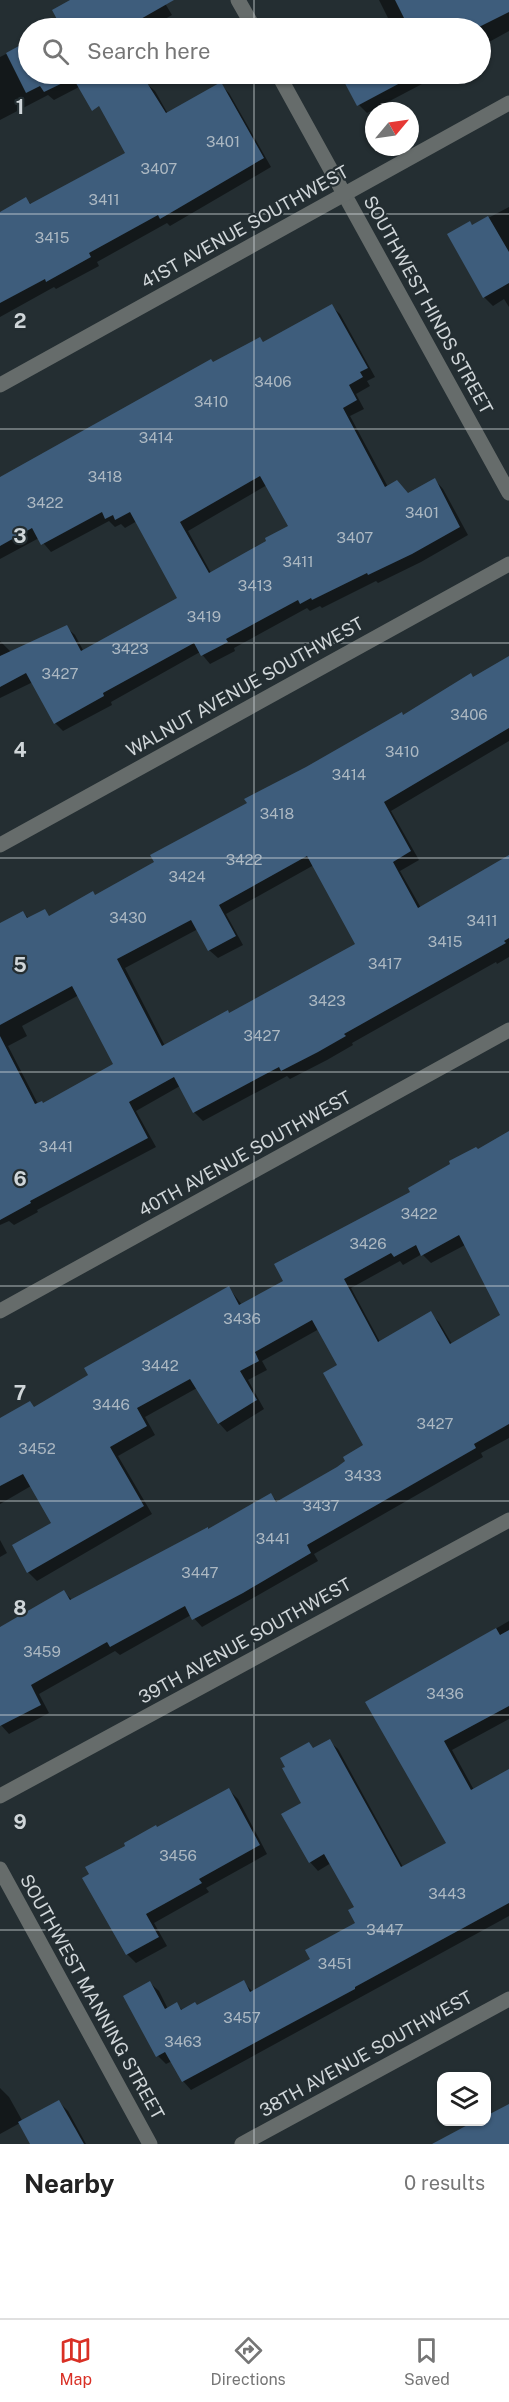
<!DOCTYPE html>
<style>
:root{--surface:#fff;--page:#f2f2f2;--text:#222;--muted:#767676;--line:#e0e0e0;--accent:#d93025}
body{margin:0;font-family:"Public Sans",sans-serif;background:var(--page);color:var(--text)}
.controls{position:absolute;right:18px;bottom:18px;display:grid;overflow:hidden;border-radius:12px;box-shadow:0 2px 4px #0004}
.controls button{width:54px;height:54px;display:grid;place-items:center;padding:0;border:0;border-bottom:2px solid var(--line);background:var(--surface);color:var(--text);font:30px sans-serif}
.compass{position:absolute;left:365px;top:102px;width:54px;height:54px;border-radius:50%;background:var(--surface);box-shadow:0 2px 4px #0004;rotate:61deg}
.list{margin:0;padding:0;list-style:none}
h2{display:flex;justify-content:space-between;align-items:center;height:78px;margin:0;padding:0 24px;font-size:26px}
h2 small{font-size:20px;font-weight:400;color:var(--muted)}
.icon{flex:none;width:33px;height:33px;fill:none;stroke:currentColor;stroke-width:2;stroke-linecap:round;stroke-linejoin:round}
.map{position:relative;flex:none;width:509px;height:2144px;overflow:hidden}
.search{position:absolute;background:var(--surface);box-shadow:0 2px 4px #0004;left:18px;right:18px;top:18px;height:66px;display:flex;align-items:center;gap:15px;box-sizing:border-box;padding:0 21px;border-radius:33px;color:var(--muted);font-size:22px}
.sheet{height:174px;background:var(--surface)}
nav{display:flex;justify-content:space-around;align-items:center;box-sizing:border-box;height:84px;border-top:2px solid var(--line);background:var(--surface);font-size:16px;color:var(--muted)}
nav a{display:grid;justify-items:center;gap:3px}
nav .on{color:var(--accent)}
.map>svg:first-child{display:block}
</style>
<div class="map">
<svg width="509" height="2144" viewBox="0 0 509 2144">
<rect width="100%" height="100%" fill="#242e32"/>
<g fill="#0007" fill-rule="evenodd">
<polygon points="73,0 163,0 172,15 149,28 57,28 62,26"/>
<polygon points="379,0 509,0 509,31 480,47 480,28 393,28"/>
<polygon points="28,43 28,74 104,74 54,100 48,95 0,120 0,57"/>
<polygon points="342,74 430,74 420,79 422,84 367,113 359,105"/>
<polygon points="146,83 155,91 168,114 220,84 229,93 271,167 170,226 167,223 97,262 99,266 56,289 54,287 0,317 0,214 26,199 32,205 127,153"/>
<polygon points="509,207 509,307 504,299 493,306 484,297 470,223 473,226"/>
<path d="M 331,306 L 340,314 L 375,377 L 367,381 L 370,386 L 356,394 L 364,409 L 350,416 L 388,487 L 409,495 L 435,480 L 443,489 L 468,535 L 421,562 L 378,583 L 376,581 L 322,608 L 320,606 L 310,611 L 307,608 L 234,648 L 235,651 L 210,664 L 200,652 L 111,702 L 112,705 L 63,731 L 55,723 L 33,682 L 0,698 L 0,641 L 11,652 L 66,627 L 75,635 L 84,652 L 179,598 L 137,521 L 125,528 L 121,524 L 115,527 L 109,521 L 51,552 L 39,538 L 0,559 L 0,481 L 260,338 L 264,343 ZM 267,485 L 290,526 L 268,542 L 211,573 L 188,531 Z"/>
<path d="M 509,657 L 509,741 L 391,811 L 419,860 L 400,871 L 421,908 L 509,857 L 509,957 L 497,964 L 496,962 L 352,1043 L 353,1045 L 327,1060 L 290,1079 L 287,1076 L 203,1121 L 194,1112 L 180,1086 L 136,1111 L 156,1147 L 37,1210 L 38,1212 L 14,1225 L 9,1221 L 0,1225 L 0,925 L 23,912 L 29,919 L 44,911 L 50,917 L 96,896 L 156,863 L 249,804 L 403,716 L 471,675 L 474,678 ZM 314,865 L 357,944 L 230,1014 L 165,1046 L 125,968 L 198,929 L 209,950 L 218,958 L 243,945 L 226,914 ZM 79,995 L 115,1064 L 43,1104 L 38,1104 L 8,1046 L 27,1036 L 22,1026 Z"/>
<path d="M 509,1133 L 509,1438 L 481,1453 L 483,1457 L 314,1554 L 318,1561 L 202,1627 L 191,1615 L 120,1655 L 115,1651 L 39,1694 L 49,1713 L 9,1734 L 0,1724 L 0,1629 L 64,1592 L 72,1600 L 209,1530 L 271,1495 L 278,1502 L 338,1468 L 365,1446 L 339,1365 L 319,1329 L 262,1361 L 267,1370 L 248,1380 L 264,1409 L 227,1432 L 219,1423 L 197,1388 L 145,1417 L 155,1435 L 118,1456 L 152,1514 L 37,1581 L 28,1572 L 53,1524 L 31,1486 L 0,1504 L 0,1420 L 35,1408 L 229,1288 L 242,1305 L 285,1282 L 412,1193 ZM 465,1245 L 502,1316 L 452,1344 L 439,1322 L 430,1313 L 380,1342 L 351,1288 L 400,1261 L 403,1265 L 422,1254 L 431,1263 Z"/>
<polygon points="0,1540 7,1553 0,1557"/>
<polygon points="509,1621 509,1719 452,1750 474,1790 509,1770 509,1916 191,2090 183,2081 172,2061 166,2064 158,2056 150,1983 159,1991 168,2009 177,2004 183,2011 197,2006 243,1982 253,1992 312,1960 357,1924 356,1907 331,1863 318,1871 310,1862 304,1803 314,1749 329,1741 338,1749 403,1867 448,1843 367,1703"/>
<polygon points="229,1790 238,1799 267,1854 206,1888 209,1892 154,1923 167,1946 136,1963 127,1954 91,1875"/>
<polygon points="0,2088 9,2097 23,2122 59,2102 68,2111 86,2144 32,2144 20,2123 0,2134"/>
</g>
<g fill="#3e5d7c" fill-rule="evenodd">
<polygon points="70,0 174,0 125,28 53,28 60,25 52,10"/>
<polygon points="395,0 509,0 509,12 477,28 409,28"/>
<polygon points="28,41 28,74 138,74 142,79 144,78 166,113 221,82 264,158 160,219 158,215 89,253 91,257 46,282 45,279 0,303 0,212 26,197 30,204 125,153 99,106 92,111 73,78 44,92 40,86 26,93 6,53"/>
<polygon points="340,74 417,74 357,106"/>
<polygon points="488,216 509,252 509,283 483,298 447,234 470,221 472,225"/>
<path d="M 332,304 L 368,368 L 360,372 L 363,377 L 349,385 L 357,400 L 343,408 L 385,487 L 397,480 L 408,493 L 435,478 L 460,527 L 412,554 L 368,575 L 367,573 L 312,600 L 311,598 L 300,604 L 298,600 L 226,639 L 228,642 L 201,656 L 194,643 L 103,693 L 104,696 L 54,724 L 26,673 L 0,687 L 0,656 L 67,625 L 81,651 L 177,598 L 130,512 L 115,520 L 113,515 L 105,519 L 102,512 L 41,545 L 32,528 L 0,546 L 0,477 L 211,359 L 213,362 L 260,337 L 263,342 ZM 260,476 L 288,526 L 265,538 L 266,541 L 209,573 L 180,522 Z"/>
<path d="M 509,656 L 509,728 L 384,802 L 411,851 L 393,862 L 418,908 L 509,855 L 509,938 L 504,941 L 506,943 L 344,1034 L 346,1036 L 318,1052 L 281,1071 L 279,1067 L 193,1113 L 174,1077 L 129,1102 L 148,1138 L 30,1201 L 31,1203 L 0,1220 L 0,1036 L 35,1104 L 42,1101 L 43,1103 L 113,1064 L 72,986 L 0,1025 L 0,923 L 23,911 L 27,918 L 45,909 L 49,916 L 93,891 L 95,895 L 154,862 L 150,855 L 247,803 L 244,799 L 306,767 L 402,712 L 403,715 L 471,673 L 473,677 ZM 307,856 L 355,944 L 229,1013 L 228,1010 L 162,1046 L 117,959 L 191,920 L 208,951 L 236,936 L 219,905 Z"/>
<path d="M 509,1131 L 509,1424 L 474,1444 L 476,1448 L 307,1545 L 311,1553 L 243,1593 L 192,1620 L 185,1606 L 110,1647 L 107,1642 L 31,1685 L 41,1705 L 0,1726 L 0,1627 L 64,1590 L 70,1600 L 208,1527 L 208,1529 L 271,1493 L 276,1502 L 337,1467 L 345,1461 L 343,1457 L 363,1445 L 323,1373 L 337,1365 L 312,1320 L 255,1352 L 259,1361 L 240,1371 L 257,1400 L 218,1424 L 190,1379 L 137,1408 L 147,1426 L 110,1447 L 144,1506 L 27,1573 L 12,1545 L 51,1523 L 23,1474 L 0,1486 L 0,1418 L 30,1401 L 34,1407 L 88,1375 L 84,1368 L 229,1286 L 239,1305 L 283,1281 L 274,1264 L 410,1192 L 408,1188 L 450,1164 L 449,1161 L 476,1147 L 478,1149 ZM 459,1235 L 500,1315 L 450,1344 L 431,1311 L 378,1342 L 344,1279 L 391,1253 L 394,1257 L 416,1245 L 421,1256 Z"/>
<polygon points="496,1628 500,1635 509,1630 509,1706 444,1741 471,1790 509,1769 509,1903 355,1987 355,1989 182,2082 165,2052 156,2057 123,1996 150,1981 165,2009 177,2002 181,2010 195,2002 197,2005 244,1980 250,1992 310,1959 305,1950 355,1923 348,1910 354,1907 324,1854 309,1863 281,1814 301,1803 282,1768 285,1767 280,1758 309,1742 313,1748 330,1739 401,1867 446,1843 365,1702"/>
<polygon points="229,1788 260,1845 199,1879 202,1883 146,1914 159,1937 126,1955 82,1878 89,1874 85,1867 125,1846 124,1843 156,1825 157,1827"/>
<polygon points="59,2100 84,2144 30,2144 18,2122"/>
<polygon points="509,2104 509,2144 432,2144 475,2121 486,2121 486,2116"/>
</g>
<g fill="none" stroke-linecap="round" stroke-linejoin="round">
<g stroke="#666c6b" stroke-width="15">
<polyline points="238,0 254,28"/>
<polyline points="278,74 509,493"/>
<polyline points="0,385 509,103"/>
<polyline points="0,845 509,564"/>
<polyline points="0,1311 509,1030"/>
<polyline points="0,1796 509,1520"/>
<polyline points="0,1869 150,2144"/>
<polyline points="242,2144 509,1999"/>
</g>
</g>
<path fill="none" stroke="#d0d6d9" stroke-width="1.5" stroke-opacity="0.55" d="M 254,0 L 254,28M 254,74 L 254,2144M 0,214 L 509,214M 0,429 L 509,429M 0,643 L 509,643M 0,858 L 509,858M 0,1072 L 509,1072M 0,1286 L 509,1286M 0,1501 L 509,1501M 0,1715 L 509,1715M 0,1930 L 509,1930"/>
<g text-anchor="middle" stroke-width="4.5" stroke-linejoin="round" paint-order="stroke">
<g font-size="15" fill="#acb8c2">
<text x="223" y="147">3401</text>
<text x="159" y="174">3407</text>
<text x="104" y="205">3411</text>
<text x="52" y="243">3415</text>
<text x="273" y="387">3406</text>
<text x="211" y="407">3410</text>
<text x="156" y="443">3414</text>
<text x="105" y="482">3418</text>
<text x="45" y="508">3422</text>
<text x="422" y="518">3401</text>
<text x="355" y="543">3407</text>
<text x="298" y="567">3411</text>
<text x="255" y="591">3413</text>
<text x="204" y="622">3419</text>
<text x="130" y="654">3423</text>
<text x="60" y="679">3427</text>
<text x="469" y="720">3406</text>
<text x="402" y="757">3410</text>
<text x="349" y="780">3414</text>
<text x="277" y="819">3418</text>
<text x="244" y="865">3422</text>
<text x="187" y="882">3424</text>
<text x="128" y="923">3430</text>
<text x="482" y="926">3411</text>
<text x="445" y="947">3415</text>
<text x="385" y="969">3417</text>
<text x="327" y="1006">3423</text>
<text x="262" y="1041">3427</text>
<text x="56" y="1152">3441</text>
<text x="419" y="1219">3422</text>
<text x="368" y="1249">3426</text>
<text x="242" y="1324">3436</text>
<text x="160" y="1371">3442</text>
<text x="111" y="1410">3446</text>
<text x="435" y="1429">3427</text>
<text x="37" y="1454">3452</text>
<text x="363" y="1481">3433</text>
<text x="321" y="1511">3437</text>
<text x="273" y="1544">3441</text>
<text x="200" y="1578">3447</text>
<text x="42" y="1657">3459</text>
<text x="445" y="1699">3436</text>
<text x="178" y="1861">3456</text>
<text x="447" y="1899">3443</text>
<text x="385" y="1935">3447</text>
<text x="335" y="1969">3451</text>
<text x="242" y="2023">3457</text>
<text x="183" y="2047">3463</text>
</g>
<g font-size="18" fill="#d0d6d9" stroke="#242e32">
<text transform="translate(245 227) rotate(-29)" y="6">41ST AVENUE SOUTHWEST</text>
<text transform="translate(428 305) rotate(61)" y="6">SOUTHWEST HINDS STREET</text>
<text transform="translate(245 687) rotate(-29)" y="6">WALNUT AVENUE SOUTHWEST</text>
<text transform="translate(245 1154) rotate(-29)" y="6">40TH AVENUE SOUTHWEST</text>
<text transform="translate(245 1641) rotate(-29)" y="6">39TH AVENUE SOUTHWEST</text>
<text transform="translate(92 1997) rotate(61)" y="6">SOUTHWEST MANNING STREET</text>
<text transform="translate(366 2054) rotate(-29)" y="6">38TH AVENUE SOUTHWEST</text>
</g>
</g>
<g font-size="20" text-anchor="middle" font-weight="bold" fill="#d0d6d9" stroke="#242e32" stroke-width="4.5" stroke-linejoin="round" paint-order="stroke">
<text x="20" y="114">1</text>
<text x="20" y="328">2</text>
<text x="20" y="543">3</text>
<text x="20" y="757">4</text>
<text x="20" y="972">5</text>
<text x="20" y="1186">6</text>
<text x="20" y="1400">7</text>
<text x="20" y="1615">8</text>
<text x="20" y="1829">9</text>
</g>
</svg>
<div class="controls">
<button><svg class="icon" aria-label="layers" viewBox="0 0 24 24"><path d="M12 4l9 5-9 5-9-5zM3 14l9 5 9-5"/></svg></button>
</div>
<svg class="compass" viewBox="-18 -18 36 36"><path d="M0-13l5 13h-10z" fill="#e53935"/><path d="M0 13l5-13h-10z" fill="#767676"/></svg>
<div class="search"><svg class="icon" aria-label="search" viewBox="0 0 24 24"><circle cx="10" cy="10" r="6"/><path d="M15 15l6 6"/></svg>Search here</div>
</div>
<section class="sheet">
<h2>Nearby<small>0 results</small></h2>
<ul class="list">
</ul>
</section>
<nav>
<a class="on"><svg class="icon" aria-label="map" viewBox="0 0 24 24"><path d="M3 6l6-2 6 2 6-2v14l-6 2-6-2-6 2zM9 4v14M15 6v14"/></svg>Map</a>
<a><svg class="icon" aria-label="directions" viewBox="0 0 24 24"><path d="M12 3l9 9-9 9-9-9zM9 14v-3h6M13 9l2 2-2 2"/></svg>Directions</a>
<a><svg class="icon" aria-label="saved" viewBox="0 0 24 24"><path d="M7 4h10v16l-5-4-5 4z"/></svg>Saved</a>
</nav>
